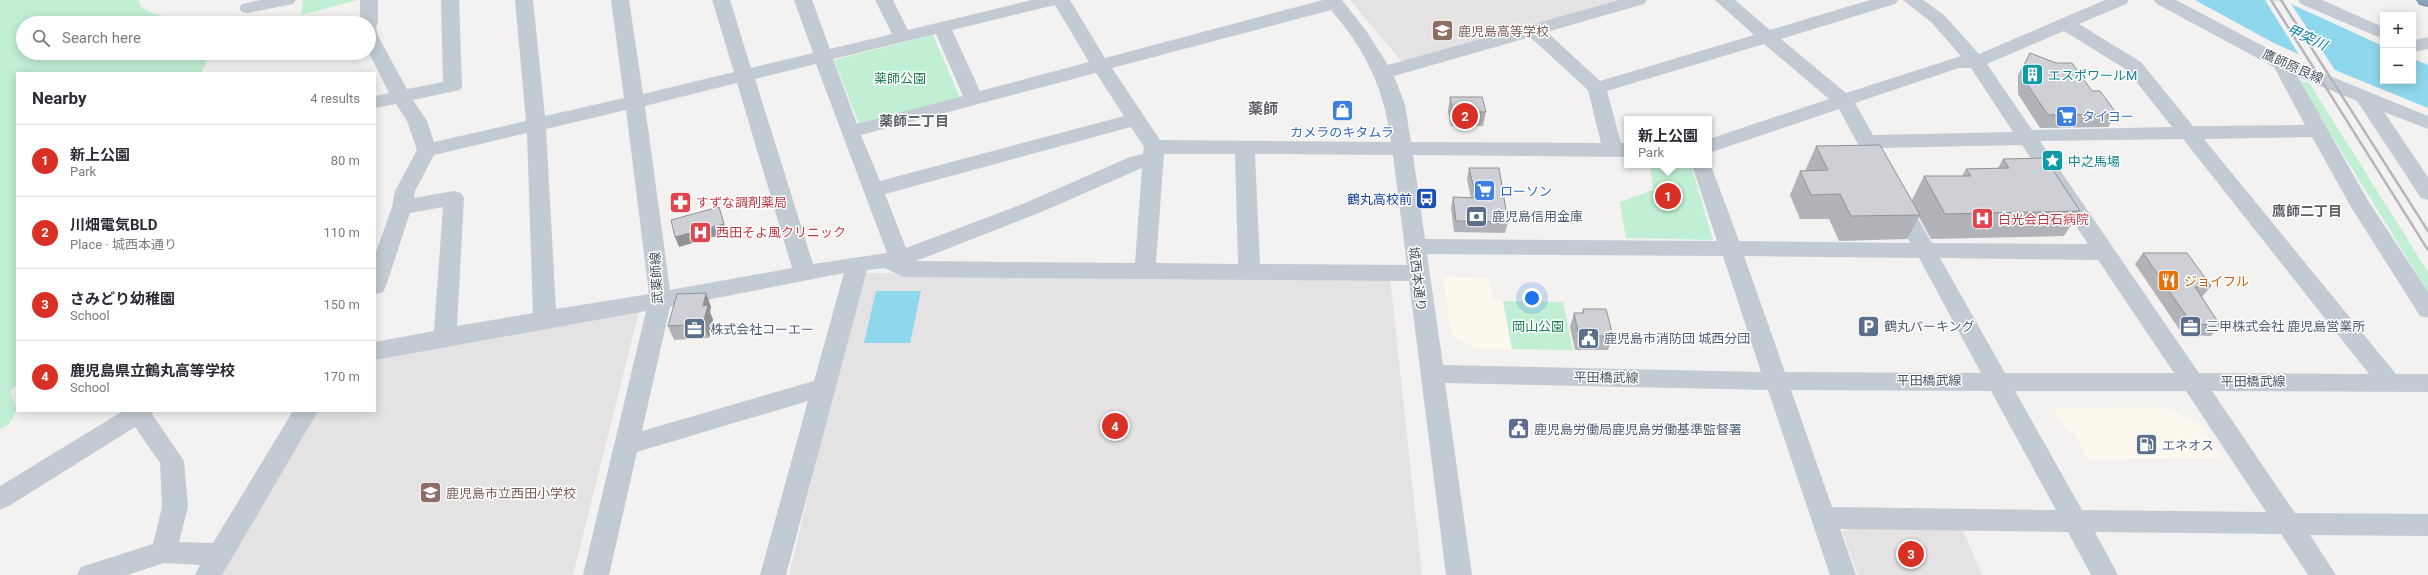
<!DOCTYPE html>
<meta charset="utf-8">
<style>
:root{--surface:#fff;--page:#f7f7f7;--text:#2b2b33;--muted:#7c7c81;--line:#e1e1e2;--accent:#d93025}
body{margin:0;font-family:Roboto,"Noto Sans JP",sans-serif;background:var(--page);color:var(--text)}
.controls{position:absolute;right:12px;top:12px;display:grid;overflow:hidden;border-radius:0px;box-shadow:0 2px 10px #0003}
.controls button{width:36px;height:36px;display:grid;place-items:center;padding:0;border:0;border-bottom:1px solid var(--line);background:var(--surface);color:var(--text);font:20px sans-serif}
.you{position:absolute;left:1532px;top:298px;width:14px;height:14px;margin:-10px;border:3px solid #fff;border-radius:50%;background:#1a73e8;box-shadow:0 0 0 6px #1a73e833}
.badge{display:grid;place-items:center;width:26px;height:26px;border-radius:50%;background:var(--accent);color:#fff;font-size:13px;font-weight:700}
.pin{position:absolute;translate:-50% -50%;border:2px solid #fff;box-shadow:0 1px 4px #0006}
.popup{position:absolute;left:1624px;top:116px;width:88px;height:52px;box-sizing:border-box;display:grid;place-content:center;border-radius:0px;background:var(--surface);filter:drop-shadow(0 1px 3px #0005);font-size:13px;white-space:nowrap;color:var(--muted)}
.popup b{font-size:15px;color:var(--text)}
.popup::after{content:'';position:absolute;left:50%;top:100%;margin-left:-8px;border:8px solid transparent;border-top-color:var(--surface)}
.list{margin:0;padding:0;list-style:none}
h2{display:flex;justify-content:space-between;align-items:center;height:52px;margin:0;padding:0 16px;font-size:17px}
h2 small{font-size:13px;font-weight:400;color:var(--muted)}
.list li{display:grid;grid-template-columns:26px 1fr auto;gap:12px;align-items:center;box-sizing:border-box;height:72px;padding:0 16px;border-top:1px solid var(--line)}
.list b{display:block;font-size:15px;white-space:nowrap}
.list p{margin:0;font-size:13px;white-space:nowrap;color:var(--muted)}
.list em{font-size:13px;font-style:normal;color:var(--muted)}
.icon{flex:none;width:22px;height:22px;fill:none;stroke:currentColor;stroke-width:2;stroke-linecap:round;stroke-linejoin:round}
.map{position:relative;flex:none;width:2428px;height:575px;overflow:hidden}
.search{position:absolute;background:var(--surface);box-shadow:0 2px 10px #0003;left:16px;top:16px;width:360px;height:44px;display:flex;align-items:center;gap:10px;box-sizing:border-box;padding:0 14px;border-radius:22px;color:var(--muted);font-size:15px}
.panel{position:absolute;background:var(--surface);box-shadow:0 2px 10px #0003;left:16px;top:72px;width:360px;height:340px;border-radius:0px}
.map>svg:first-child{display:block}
</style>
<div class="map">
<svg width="2428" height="575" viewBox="0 0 2428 575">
<rect width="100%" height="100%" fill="#f4f1f1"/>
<g fill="#fcf8ed">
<polygon points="1443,277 1489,278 1493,300 1502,300 1511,349 1475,349 1451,334"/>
<polygon points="2165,407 2202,426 2222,458 2088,459 2074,433 2068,432 2054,408"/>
</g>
<g fill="#e5e2e3">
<polygon points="1350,0 1619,0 1402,62"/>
<polygon points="867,273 1390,277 1422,575 789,575 860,278"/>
<polygon points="639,311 573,575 218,575 316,411 375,411 375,359"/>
<polygon points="1962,528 1982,575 1858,575 1842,532 1848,529"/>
</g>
<g fill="#c1efd4">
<polygon points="0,0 139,0 140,6 150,12 180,23 23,23 23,53 211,53 201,73 17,73 17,384 10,391 17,410 9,424 0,429"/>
<polygon points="303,0 358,0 301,15"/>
<polygon points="933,35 960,98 859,124 834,60"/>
<polygon points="2297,79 2310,84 2428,272 2428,292"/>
<polygon points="1650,165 1691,165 1713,240 1626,238 1620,202 1653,190"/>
<polygon points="1503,301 1563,302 1573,350 1512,349"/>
</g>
<g fill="#8fd7ec">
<polygon points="2195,0 2282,0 2383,46 2383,81 2413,81 2413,59 2428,65 2428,108 2315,62 2270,41"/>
<polygon points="876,291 921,291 910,343 864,343"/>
</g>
<polygon fill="#f4f1f1" points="2265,0 2289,1 2337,73 2301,58"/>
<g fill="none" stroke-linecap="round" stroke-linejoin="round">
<defs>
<polygon id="highway" points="2417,0 2428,0 2428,6 2420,4"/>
</defs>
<use href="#highway" stroke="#758eab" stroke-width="2"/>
<g fill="#c2cbd3" fill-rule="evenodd">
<polygon points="261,0 296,0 293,4 248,13 242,12 239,8 242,4"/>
<path d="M 360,0 L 378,0 L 378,23 L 376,26 L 378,36 L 407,89 L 443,82 L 441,0 L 459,0 L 462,86 L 460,90 L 413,100 L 427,121 L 434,142 L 526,121 L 515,0 L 533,0 L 545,116 L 624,98 L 611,0 L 629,0 L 643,94 L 734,72 L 712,0 L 730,0 L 751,68 L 813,53 L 794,0 L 812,0 L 830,49 L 892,34 L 875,0 L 893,0 L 908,30 L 1032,0 L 1070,0 L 1105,58 L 1323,0 L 1342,0 L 1367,32 L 1388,65 L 1619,0 L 1647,0 L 1644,4 L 1547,32 L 1600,81 L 1754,35 L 1715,0 L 1735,0 L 1770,30 L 1870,0 L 1898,0 L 1895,4 L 1781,39 L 1846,93 L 1961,56 L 1932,23 L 1903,0 L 1923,0 L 1944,15 L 1979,54 L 2105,0 L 2129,0 L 2126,4 L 2079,24 L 2141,62 L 2193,126 L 2305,125 L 2274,67 L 2157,4 L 2154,0 L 2176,0 L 2288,59 L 2428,116 L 2428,129 L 2384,112 L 2428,177 L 2428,200 L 2421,198 L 2357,101 L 2298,77 L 2367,199 L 2428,292 L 2428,318 L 2420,316 L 2351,207 L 2312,137 L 2204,139 L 2396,374 L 2428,374 L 2428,392 L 2212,391 L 2295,513 L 2428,514 L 2428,536 L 2310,535 L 2336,575 L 2308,575 L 2281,534 L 2095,532 L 2118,575 L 2091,575 L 2068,532 L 1840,529 L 1856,575 L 1830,575 L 1768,390 L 1445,383 L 1472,575 L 1446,575 L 1409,281 L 904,277 L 884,268 L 867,270 L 786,575 L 760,575 L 808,401 L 637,452 L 609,575 L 583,575 L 646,311 L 375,360 L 375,342 L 434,331 L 443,207 L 410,213 L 386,286 L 383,292 L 375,294 L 375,255 L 392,207 L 395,191 L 417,150 L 407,121 L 396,104 L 375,108 L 375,96 L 389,93 L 369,53 L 369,23 L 360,23 ZM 1055,5 L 1089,62 L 980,91 L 952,30 ZM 1331,10 C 1366,51 1384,88 1391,142 L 1160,140 L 1112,68 ZM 2064,31 L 2127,70 L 2172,127 L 2032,130 L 1987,64 ZM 936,34 L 963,96 L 857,124 L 833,59 ZM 1530,37 L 1588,90 L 1601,143 L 1411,142 L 1405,105 L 1394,76 ZM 1764,44 L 1829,99 L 1709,139 L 1709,153 L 1839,109 L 1875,176 L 1882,178 L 1889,176 L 1892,171 L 1880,148 L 2022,145 L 2088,244 L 1932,243 L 1906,198 L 1899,196 L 1892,198 L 1889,203 L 1910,243 L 1739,241 L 1709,160 L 1709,165 L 1692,165 L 1717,241 L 1425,239 L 1413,155 L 1627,157 L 1627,143 L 1621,143 L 1607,91 ZM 816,64 L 887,253 L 813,264 L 755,79 ZM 1959,68 L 1971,68 L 2013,132 L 1873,135 L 1855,103 ZM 1096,73 L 1124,116 L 880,181 L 861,135 ZM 737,83 L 792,268 L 670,290 L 645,106 ZM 626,110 L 649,294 L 556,309 L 546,129 ZM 1131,127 L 1144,147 L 1143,154 L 1130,157 L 1025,203 L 906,248 L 885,194 ZM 527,133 L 533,313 L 457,326 L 464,198 L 461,193 L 454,191 L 414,198 L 415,191 L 434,155 ZM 2183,139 L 2369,374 L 2199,373 L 2040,141 ZM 1164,154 L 1235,154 L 1238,264 L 1156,263 ZM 1255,154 L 1393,155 L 1407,265 L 1260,264 ZM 1142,168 L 1135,263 L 916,261 L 1039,213 ZM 1427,254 L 1723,256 L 1761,372 L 1443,365 ZM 1744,256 L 1919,258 L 1981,373 L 1785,372 ZM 1940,258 L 2098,260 L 2174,373 L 2005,373 ZM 844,273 L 814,381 L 642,431 L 670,307 ZM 1791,390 L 1991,391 L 2056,510 L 1832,507 ZM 2015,391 L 2186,391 L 2266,512 L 2082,510 Z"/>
<polygon points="2298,0 2322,0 2383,27 2383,39 2301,4"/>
<polygon points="2428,37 2428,49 2413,52 2413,40"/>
<polygon points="123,411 154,411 152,414 184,461 188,507 179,542 213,543 293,411 318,411 222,575 195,575 200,565 164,563 127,575 77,575 81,567 153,544 162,507 160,463 135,427 9,506 0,510 0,486"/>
</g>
<use href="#highway" fill="#8aa3bf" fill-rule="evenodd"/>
<g stroke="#b4b6bb" stroke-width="2.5">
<polyline points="2271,0 2428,250"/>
<polyline points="2281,0 2428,231"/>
</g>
</g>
<g fill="#b1b3b8">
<polygon points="2030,53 2117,114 2108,127 2040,128 2018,94 2018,75"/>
<polygon points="1450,97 1486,112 1483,126 1451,126 1448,111"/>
<polygon points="1816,146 1912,200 1924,176 1962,176 1966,169 1998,168 2003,159 2080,211 2064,236 1931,239 1919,217 1907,239 1839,241 1829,219 1800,219 1790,195 1800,171 1805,171"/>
<polygon points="1469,168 1508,222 1505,233 1454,232 1451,208 1453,197 1471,198 1467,179"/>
<polygon points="2143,253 2211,286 2202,297 2220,325 2211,336 2183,335 2135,264"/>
<polygon points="706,293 711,307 710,312 713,320 709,338 674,340 668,326"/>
<polygon points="1583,309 1613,336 1608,350 1575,350 1570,327 1574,313 1582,313"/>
</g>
<g fill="#909296">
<polygon points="719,207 727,233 679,247 675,237"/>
<polygon points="706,293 711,307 710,312 713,320 709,338 703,324 703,306"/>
</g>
<g fill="#ced0d6" stroke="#909296">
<polygon points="2030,53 2056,63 2072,63 2092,91 2100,91 2117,114 2048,115 2025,81 2025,63"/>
<polygon points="1450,97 1482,97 1486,112 1453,112"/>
<polygon points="1880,145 1920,215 1851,216 1840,194 1811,195 1800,171 1828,170 1816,146"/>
<polygon points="2045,158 2080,211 1945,214 1924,176 1971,176 1966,169 2009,168 2003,159"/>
<polygon points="1469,168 1499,168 1508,222 1456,221 1453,197 1476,198"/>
<polygon points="719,207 724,224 675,237 671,220"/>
<polygon points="2143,253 2187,253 2211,286 2195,287 2220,325 2192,324"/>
<polygon points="706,293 703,306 708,305 703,324 668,326 677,294"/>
<polygon points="1583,309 1606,309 1613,336 1579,336 1574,313 1584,313"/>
</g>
<defs>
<symbol id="school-square" viewBox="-11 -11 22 22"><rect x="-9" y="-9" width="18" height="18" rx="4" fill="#8d6e63" stroke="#fff"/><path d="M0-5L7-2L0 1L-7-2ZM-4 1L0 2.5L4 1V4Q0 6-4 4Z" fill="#fff"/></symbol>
<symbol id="building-square" viewBox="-11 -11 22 22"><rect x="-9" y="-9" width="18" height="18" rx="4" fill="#0f9aa8" stroke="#fff"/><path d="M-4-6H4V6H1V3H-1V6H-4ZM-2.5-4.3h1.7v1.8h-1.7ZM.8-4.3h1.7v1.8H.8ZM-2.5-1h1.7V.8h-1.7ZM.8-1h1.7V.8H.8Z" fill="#fff"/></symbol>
<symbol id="shop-square" viewBox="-11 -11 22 22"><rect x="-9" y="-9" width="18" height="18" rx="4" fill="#3f7fe0" stroke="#fff"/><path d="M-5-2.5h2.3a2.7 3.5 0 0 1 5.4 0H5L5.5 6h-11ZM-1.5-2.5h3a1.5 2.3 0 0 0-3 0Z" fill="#fff"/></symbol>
<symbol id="supermarket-square" viewBox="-11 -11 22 22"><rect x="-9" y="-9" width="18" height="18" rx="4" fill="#3f7fe0" stroke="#fff"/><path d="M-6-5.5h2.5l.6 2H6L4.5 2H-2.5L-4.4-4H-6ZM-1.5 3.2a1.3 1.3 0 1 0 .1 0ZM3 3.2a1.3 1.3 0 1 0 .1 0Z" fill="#fff"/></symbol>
<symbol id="sight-square" viewBox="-11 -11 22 22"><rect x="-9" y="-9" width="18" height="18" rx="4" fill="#0f9aa8" stroke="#fff"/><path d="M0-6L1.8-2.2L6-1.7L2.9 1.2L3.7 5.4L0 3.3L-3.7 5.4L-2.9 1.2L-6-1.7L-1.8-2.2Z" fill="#fff"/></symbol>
<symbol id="bus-square" viewBox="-11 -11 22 22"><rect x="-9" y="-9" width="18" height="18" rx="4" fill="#1a4fb4" stroke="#fff"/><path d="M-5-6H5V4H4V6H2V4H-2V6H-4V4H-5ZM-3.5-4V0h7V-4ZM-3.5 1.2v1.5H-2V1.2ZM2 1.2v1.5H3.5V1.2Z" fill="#fff"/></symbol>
<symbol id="pharmacy-square" viewBox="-11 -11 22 22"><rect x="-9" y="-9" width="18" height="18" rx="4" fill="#e0444e" stroke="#fff"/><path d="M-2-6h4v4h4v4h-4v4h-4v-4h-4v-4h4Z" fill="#fff"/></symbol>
<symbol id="bank-square" viewBox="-11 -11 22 22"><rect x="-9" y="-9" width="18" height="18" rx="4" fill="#5c6f8a" stroke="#fff"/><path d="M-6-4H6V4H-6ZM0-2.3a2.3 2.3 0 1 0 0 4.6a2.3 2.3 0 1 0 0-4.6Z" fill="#fff"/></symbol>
<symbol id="hospital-square" viewBox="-11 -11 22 22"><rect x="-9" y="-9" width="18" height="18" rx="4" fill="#e0444e" stroke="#fff"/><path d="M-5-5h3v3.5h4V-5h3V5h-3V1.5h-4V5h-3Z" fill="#fff"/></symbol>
<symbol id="restaurant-square" viewBox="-11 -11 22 22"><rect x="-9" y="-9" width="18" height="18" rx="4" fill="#e8710a" stroke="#fff"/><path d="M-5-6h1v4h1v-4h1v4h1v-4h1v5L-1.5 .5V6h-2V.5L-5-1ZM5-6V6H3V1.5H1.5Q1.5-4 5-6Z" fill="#fff"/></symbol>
<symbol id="parking-square" viewBox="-11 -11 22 22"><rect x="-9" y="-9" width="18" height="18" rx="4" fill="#5c6f8a" stroke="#fff"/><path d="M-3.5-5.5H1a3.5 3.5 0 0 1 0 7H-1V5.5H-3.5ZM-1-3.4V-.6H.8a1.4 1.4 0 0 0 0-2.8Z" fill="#fff"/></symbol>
<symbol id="office-square" viewBox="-11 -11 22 22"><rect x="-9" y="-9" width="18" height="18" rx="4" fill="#5c6f8a" stroke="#fff"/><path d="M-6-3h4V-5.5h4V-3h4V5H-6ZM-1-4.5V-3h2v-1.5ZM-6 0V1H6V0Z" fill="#fff"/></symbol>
<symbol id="civic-square" viewBox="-11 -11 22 22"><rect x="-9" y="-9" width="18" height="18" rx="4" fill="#5c6f8a" stroke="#fff"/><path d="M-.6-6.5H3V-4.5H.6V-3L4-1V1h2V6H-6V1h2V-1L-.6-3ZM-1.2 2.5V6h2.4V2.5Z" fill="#fff"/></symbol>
<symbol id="fuel-square" viewBox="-11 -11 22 22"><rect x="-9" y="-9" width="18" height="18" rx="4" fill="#5c6f8a" stroke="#fff"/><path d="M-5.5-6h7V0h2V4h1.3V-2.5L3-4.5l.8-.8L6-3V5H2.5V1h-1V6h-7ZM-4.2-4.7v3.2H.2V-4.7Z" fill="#fff"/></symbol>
</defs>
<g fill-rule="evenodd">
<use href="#school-square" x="1430" y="18" width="25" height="25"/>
<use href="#building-square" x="2020" y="62" width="25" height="25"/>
<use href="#shop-square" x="1330" y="98" width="25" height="25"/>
<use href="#supermarket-square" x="2054" y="104" width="25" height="25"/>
<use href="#sight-square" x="2040" y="148" width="25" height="25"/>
<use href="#supermarket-square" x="1472" y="178" width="25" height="25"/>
<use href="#bus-square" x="1414" y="186" width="25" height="25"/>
<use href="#pharmacy-square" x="668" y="190" width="25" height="25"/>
<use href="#bank-square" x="1464" y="204" width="25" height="25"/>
<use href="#hospital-square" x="1970" y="206" width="25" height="25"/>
<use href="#hospital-square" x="688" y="220" width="25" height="25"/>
<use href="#restaurant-square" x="2156" y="268" width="25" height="25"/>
<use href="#parking-square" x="1856" y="314" width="25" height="25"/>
<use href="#office-square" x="2178" y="314" width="25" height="25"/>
<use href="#office-square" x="682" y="316" width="25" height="25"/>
<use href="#civic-square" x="1576" y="326" width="25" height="25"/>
<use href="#civic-square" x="1506" y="416" width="25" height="25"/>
<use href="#fuel-square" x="2134" y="432" width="25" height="25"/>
<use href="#school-square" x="418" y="480" width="25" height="25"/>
</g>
<g text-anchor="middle" stroke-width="3" stroke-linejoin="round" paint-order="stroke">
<g font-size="13" fill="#785e54" stroke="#fff" text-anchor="start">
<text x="1458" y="36">鹿児島高等学校</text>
<text x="446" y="498">鹿児島市立西田小学校</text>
</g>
<g font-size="13" fill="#49545f" stroke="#fff">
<text transform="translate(2293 66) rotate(24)" y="5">鷹師原良線</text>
<text transform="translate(656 278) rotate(-93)" y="5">武薬師線</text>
<text transform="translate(1418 279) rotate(83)" y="5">城西本通り</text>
<text transform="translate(1606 377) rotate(1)" y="5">平田橋武線</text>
<text x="1929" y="385">平田橋武線</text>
<text x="2253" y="386">平田橋武線</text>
</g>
<g font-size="13" fill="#0d838f" stroke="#fff" text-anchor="start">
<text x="2048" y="80">エスポワールM</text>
<text x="2068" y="166">中之馬場</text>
</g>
<g font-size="13" fill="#19814f" stroke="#fff">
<text x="900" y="83">薬師公園</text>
<text x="1538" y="331">岡山公園</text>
</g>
<g font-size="13" fill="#366cbe" stroke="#fff" text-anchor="start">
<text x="2082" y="121">タイヨー</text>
<text x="1342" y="137" text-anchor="middle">カメラのキタムラ</text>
<text x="1500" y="196">ローソン</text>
</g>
<g font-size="13" fill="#164399" stroke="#fff" text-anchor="end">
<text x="1412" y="204">鶴丸高校前</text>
</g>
<g font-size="13" fill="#be3a42" stroke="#fff" text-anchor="start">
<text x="696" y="207">すずな調剤薬局</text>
<text x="1998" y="224">白光会白石病院</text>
<text x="716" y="237">西田そよ風クリニック</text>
</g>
<g font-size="13" fill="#4e5e75" stroke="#fff" text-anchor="start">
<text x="1492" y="221">鹿児島信用金庫</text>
<text x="1884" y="331">鶴丸パーキング</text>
<text x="2206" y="331">三甲株式会社 鹿児島営業所</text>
<text x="710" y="334">株式会社コーエー</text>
<text x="1604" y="343">鹿児島市消防団 城西分団</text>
<text x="1534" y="434">鹿児島労働局鹿児島労働基準監督署</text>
<text x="2162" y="450">エネオス</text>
</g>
<g font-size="13" fill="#c56008" stroke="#fff" text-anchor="start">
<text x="2184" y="286">ジョイフル</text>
</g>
<g font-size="14" font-style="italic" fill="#0e7d9d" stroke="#fff">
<text transform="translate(2307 37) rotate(25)" y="5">甲突川</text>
</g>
<g font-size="14" font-weight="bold" fill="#5e6166" stroke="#fff">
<text x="914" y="126">薬師二丁目</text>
<text x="2307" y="216">鷹師二丁目</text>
</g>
<g font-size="15" font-weight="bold" fill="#5e6166" stroke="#fff">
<text x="1263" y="114">薬師</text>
</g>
</g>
</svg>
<div class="controls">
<button>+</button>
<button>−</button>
</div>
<div class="you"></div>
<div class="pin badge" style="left:1668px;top:196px">1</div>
<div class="popup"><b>新上公園</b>Park</div>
<div class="pin badge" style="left:1465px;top:116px">2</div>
<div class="pin badge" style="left:1911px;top:554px">3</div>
<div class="pin badge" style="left:1115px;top:426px">4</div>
<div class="search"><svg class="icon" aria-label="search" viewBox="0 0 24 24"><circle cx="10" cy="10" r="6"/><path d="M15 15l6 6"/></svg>Search here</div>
<section class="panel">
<h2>Nearby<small>4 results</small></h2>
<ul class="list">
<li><span class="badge">1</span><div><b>新上公園</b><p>Park</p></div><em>80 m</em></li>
<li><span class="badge">2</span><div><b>川畑電気BLD</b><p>Place · 城西本通り</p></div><em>110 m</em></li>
<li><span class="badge">3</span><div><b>さみどり幼稚園</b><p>School</p></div><em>150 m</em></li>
<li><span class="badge">4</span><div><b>鹿児島県立鶴丸高等学校</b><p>School</p></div><em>170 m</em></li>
</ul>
</section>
</div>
